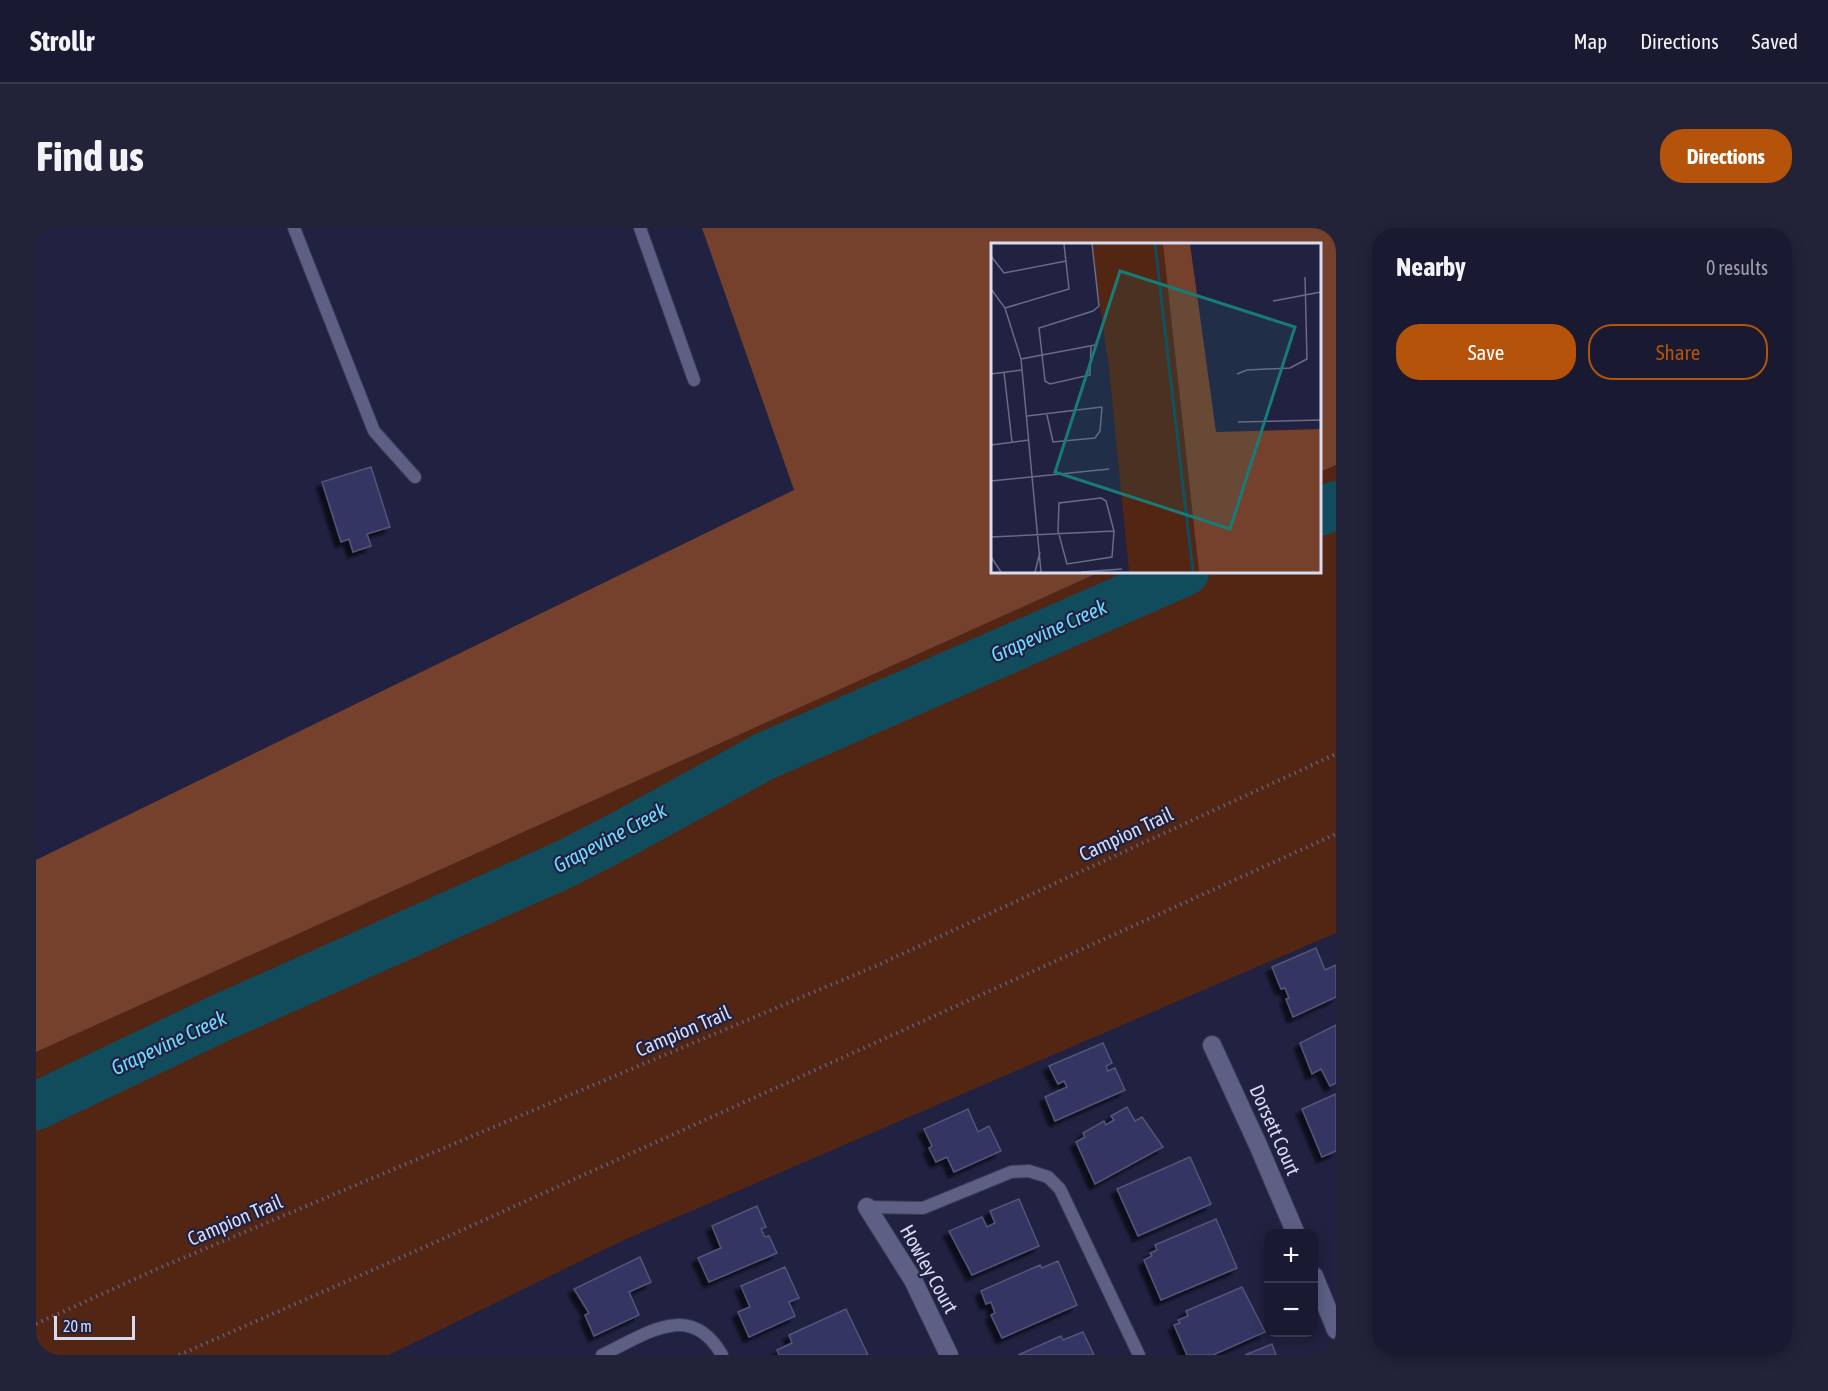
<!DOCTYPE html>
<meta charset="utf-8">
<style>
:root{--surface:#191931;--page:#222239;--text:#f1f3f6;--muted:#9fa0ab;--line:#37384d;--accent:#b45309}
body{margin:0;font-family:"Asap Condensed",sans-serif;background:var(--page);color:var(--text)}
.controls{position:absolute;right:18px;bottom:18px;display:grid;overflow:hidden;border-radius:12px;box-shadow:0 3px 15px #0003}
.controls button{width:54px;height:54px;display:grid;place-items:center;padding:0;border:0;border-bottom:2px solid var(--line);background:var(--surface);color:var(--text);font:30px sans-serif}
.scale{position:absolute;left:18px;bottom:15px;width:81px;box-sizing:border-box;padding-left:6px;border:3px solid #d9dbf1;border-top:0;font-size:16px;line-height:21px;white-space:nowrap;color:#d9dbf1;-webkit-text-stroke:4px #212141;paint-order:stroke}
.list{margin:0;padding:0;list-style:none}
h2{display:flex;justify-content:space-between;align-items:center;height:78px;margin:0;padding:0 24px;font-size:26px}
h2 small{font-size:20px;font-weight:400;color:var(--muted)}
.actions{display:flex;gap:12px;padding:18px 24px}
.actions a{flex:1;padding:14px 0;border:2px solid var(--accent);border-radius:24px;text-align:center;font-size:21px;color:var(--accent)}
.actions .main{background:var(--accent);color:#fff}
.map{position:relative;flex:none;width:1300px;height:1127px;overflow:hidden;border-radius:24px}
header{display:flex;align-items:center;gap:36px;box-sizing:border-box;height:84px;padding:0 30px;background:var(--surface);border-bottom:2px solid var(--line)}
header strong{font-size:28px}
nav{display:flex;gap:33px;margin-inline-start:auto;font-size:21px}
.intro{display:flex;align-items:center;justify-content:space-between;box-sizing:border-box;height:144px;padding:0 36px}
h1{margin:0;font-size:42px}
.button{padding:15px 27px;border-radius:24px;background:var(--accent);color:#fff;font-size:21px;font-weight:700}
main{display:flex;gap:36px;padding:0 36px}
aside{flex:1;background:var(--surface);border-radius:24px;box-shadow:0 3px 15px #0003}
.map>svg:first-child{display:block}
</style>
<header>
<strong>Strollr</strong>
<nav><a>Map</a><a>Directions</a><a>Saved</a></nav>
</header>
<div class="intro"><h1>Find us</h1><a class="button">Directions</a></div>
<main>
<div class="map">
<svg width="1300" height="1127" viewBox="0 0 1300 1127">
<defs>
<filter id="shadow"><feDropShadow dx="-5.5" dy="5.5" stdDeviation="1.5" flood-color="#0009"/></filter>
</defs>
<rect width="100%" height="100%" fill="#212141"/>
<polygon fill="#532513" points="1300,237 1300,705 588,1012 353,1127 0,1127 0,824 1064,344 1284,344 1284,244"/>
<polygon fill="#75412c" points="666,0 1300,0 1300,237 1284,244 1284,16 957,16 957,344 1064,344 0,824 0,632 758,262"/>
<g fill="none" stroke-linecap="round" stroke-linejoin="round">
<g stroke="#114c5d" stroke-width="48">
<polyline points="1284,284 1300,277"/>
<polyline points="0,878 180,792 529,636 589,605 727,529 1149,344"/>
</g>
</g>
<g fill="#343463" stroke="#525479" stroke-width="1.5" filter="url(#shadow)">
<polygon points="335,239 354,299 331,306 335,318 317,324 313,311 305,314 286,254"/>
<polygon points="1280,720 1289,742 1300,737 1300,769 1257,789 1250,771 1253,770 1249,760 1245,761 1236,739"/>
<polygon points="1300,797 1300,855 1294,858 1285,841 1276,846 1264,815"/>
<polygon points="1067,815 1076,835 1070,838 1072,843 1079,840 1089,862 1019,893 1009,869 1031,859 1028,853 1022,856 1013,838"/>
<polygon points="1300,866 1300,923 1286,929 1266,881"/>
<polygon points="1091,879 1099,893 1106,889 1127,919 1059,956 1040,914 1049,909 1047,905 1068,893 1070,897 1078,892 1075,888"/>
<polygon points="932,881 942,904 953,898 965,923 918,944 911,929 900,934 893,920 896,918 888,901"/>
<polygon points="1154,929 1175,976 1102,1008 1081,961"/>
<polygon points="983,971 1003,1018 936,1047 913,1003 946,989 951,999 959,995 954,983"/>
<polygon points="721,978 730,999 725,1001 729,1009 733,1008 741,1025 673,1054 662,1030 685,1020 676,998"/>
<polygon points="1180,991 1201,1040 1125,1072 1108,1032 1116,1028 1114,1025 1121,1022 1119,1017"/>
<polygon points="604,1029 615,1054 593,1064 603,1087 558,1108 549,1087 553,1085 538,1061"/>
<polygon points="1022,1033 1041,1077 966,1110 955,1087 959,1085 955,1074 950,1076 945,1063 1004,1037 1006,1040"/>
<polygon points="749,1039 763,1070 753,1074 759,1088 713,1109 702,1084 714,1079 705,1058"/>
<polygon points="1206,1059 1229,1104 1177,1127 1151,1127 1138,1097 1144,1095 1142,1092 1152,1088 1150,1083"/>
<polygon points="810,1081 832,1127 743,1127 741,1122 756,1115 753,1107"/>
<polygon points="1047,1104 1058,1127 982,1127 1025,1108 1027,1112"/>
<polygon points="1236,1116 1240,1127 1209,1127"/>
</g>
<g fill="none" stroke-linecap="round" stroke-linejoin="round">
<defs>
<g id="lane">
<polyline points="258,0 338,203 379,249"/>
<polyline points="604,0 658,152"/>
<polyline points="831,979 887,980 975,944 993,943 1012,949 1024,961 1103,1127"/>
<path d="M 566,1127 C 609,1107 654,1071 686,1127"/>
</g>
<g id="street">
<polyline points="1176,817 1222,917 1260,1006"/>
<polyline points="831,979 877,1052 913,1127"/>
<polyline points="1278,1048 1300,1102"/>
</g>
</defs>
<use href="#lane" stroke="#3c3b57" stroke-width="14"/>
<use href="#street" stroke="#3c3b57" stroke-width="20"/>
<g stroke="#5f5f7c" stroke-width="4" stroke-dasharray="1.5 4.5" stroke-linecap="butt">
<polyline points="0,1096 121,1041 842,737 1300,526"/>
<polyline points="143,1127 382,1022 1300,606"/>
</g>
<use href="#lane" stroke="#5d5f85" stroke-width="12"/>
<use href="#street" stroke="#5d5f85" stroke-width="18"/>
</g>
<g text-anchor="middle" stroke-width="4.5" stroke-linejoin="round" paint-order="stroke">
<g font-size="20" fill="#d9dbf1" stroke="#212141">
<text transform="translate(1090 606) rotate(-25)" y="7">Campion Trail</text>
<text transform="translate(647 803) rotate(-23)" y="7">Campion Trail</text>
<text transform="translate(1239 902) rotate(66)" y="7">Dorsett Court</text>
<text transform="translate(199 992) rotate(-23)" y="7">Campion Trail</text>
<text transform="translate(893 1041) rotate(61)" y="7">Howley Court</text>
</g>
<g font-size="21" font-style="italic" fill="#6edafd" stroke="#212141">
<text transform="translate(1013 403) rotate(-24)" y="7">Grapevine Creek</text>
<text transform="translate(574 610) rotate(-28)" y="7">Grapevine Creek</text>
<text transform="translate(133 815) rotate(-25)" y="7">Grapevine Creek</text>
</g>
</g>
<g transform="translate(955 15)">
<rect width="330" height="330" fill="#212141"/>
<path d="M 100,1 L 172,1 L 208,329 L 138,329 L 118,125 Z" fill="#532513"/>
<path d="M 172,1 L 199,1 L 225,189 L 330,186 L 330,329 L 208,329 Z" fill="#75412c"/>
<path fill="none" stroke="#114c5d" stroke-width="3" d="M 164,1 L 202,329"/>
<path fill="none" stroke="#6b6b87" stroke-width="1.5" d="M 0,13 L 13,30 L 75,18M 0,46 L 14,65 L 30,116 L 50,329M 282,58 L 330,49M 14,65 L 78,46 L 73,1M 100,103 L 99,132 L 59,141 L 54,138 L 48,85 L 102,68 L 108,63 L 101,1M 30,116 L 104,102M 13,129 L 21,199M 0,131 L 31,127M 246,131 L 256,127 L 299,125 L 316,116 L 314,34M 56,172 L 62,199 L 104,195 L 109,188 L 111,164M 36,173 L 111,164M 247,179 L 330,177M 0,202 L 38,197M 0,238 L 118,226M 110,255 L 115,258 L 123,288 L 121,314 L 76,321 L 67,288 L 68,260 ZM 0,294 L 123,288M 0,314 L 10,329M 44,329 L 49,309M 90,329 L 131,326"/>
<path fill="#197b75" fill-opacity="0.15" stroke="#197b75" stroke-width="3" d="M 129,28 L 304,84 L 239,286 L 64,229 Z"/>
<rect width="330" height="330" fill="none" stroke="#d9dbf1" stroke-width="3"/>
</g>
</svg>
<div class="controls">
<button>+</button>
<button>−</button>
</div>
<div class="scale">20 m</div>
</div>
<aside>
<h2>Nearby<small>0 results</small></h2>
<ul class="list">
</ul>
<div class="actions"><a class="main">Save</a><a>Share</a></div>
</aside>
</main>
